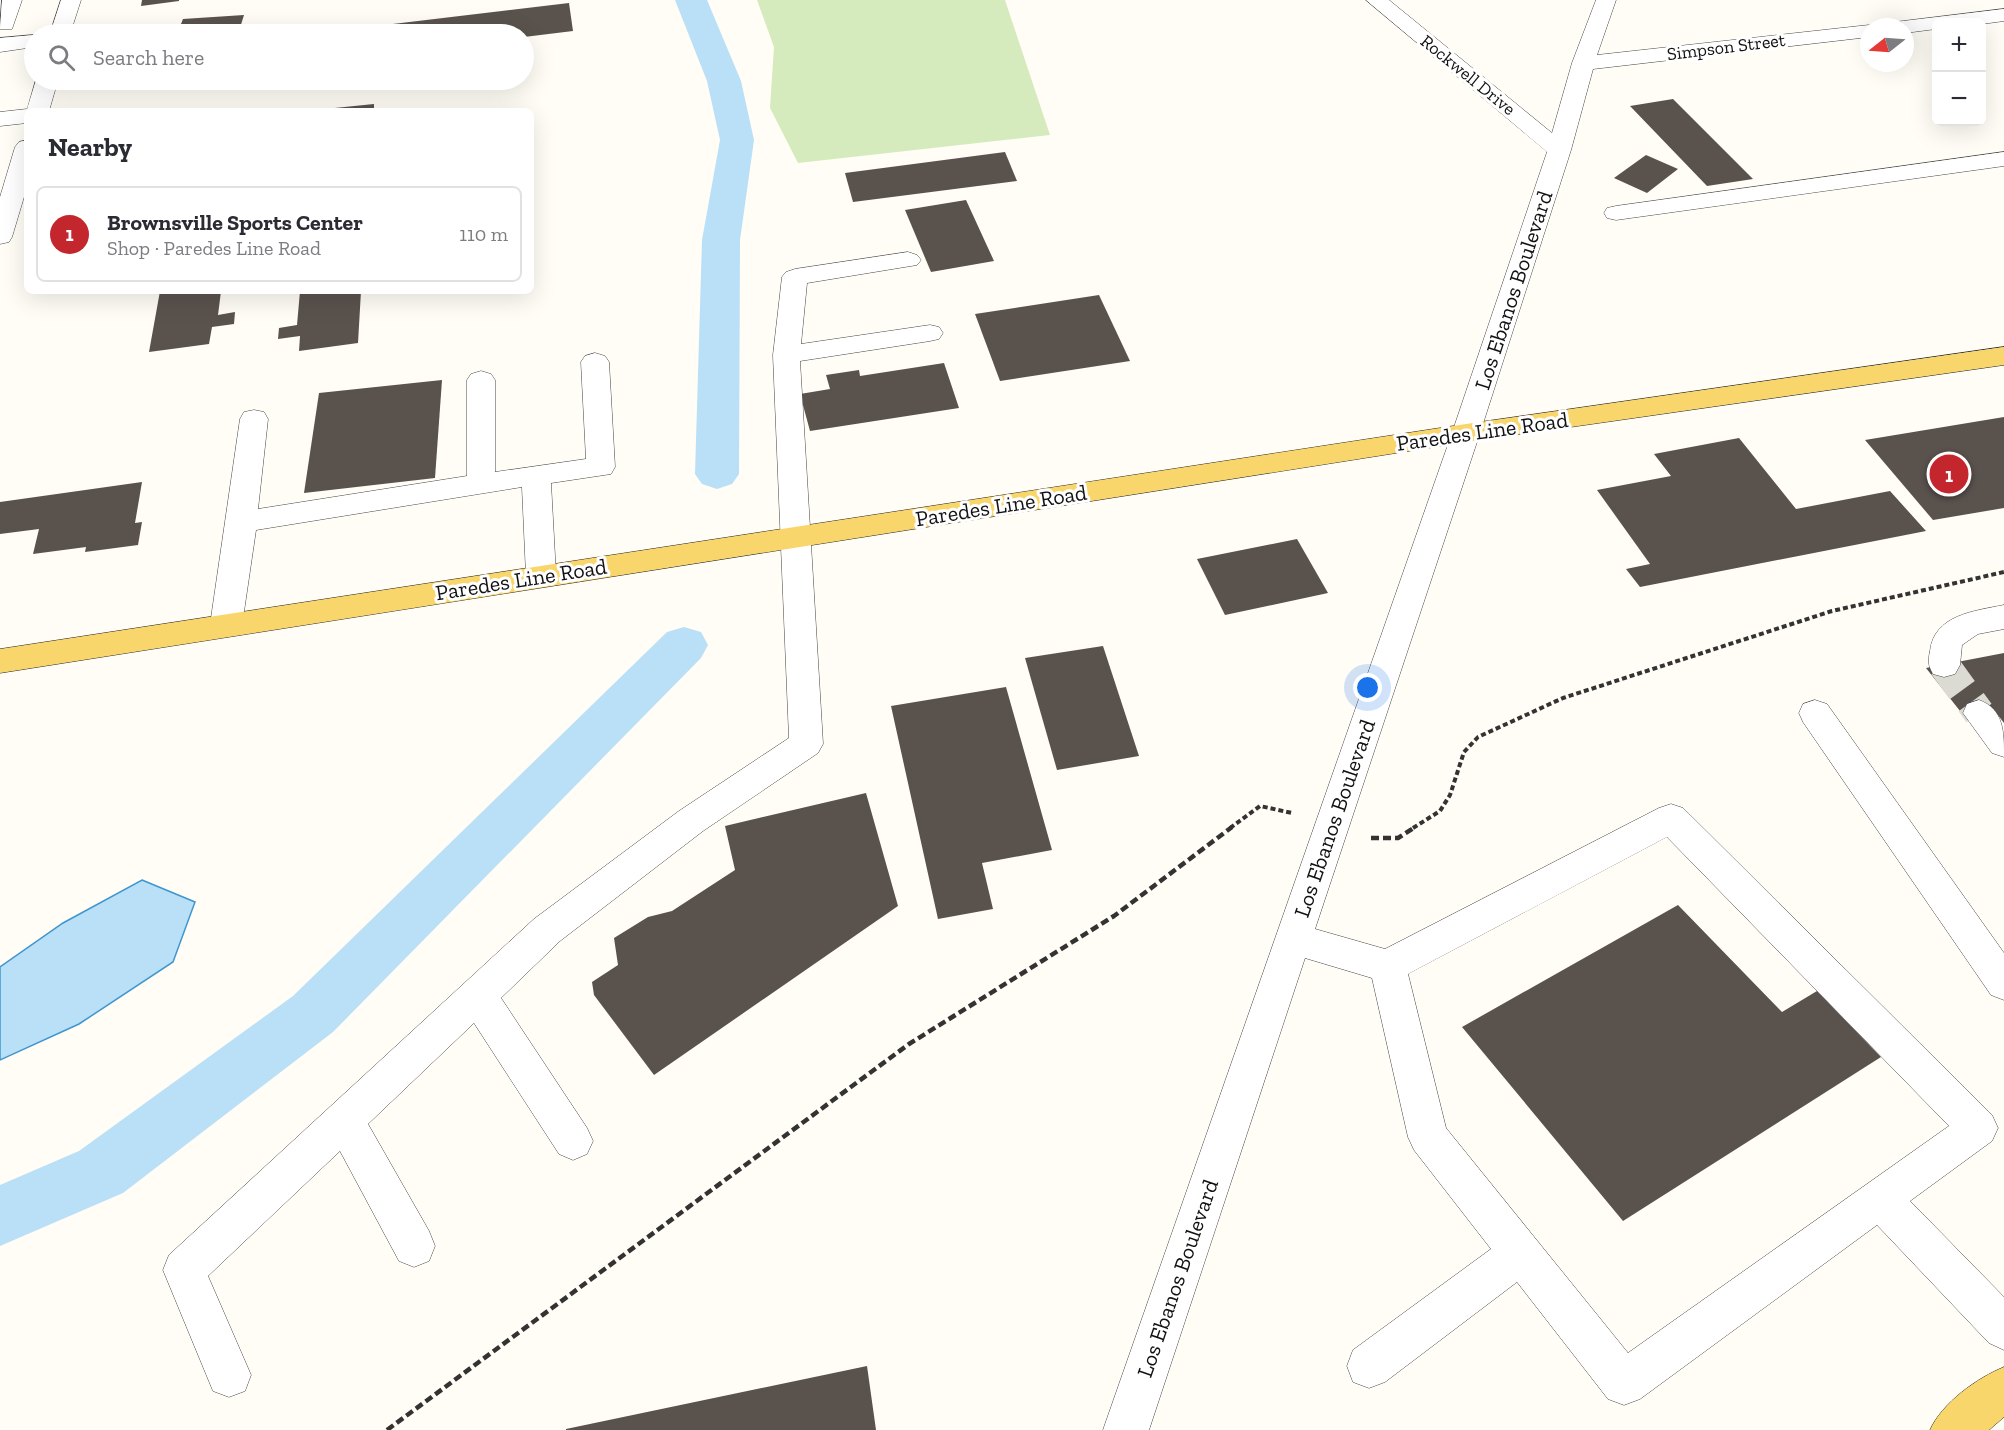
<!DOCTYPE html>
<meta charset="utf-8">
<style>
:root{--surface:#fff;--page:#f7f7f7;--text:#2b2b33;--muted:#7c7c81;--line:#e1e1e2;--accent:#c4262e}
body{margin:0;font-family:"Zilla Slab",serif;background:var(--page);color:var(--text)}
.controls{position:absolute;right:18px;top:18px;display:grid;overflow:hidden;border-radius:9px;box-shadow:0 6px 24px #0002}
.controls button{width:54px;height:54px;display:grid;place-items:center;padding:0;border:0;border-bottom:2px solid var(--line);background:var(--surface);color:var(--text);font:30px sans-serif}
.compass{position:absolute;left:1860px;top:18px;width:54px;height:54px;border-radius:50%;background:var(--surface);box-shadow:0 6px 24px #0002;rotate:253deg}
.you{position:absolute;left:1368px;top:688px;width:21px;height:21px;margin:-15px;border:4px solid #fff;border-radius:50%;background:#1a73e8;box-shadow:0 0 0 9px #1a73e833}
.badge{display:grid;place-items:center;width:39px;height:39px;border-radius:50%;background:var(--accent);color:#fff;font-size:20px;font-weight:700}
.pin{position:absolute;translate:-50% -50%;border:3px solid #fff;box-shadow:0 2px 6px #0006}
.list{margin:0;padding:0;list-style:none}
h2{display:flex;justify-content:space-between;align-items:center;height:78px;margin:0;padding:0 24px;font-size:26px}
h2 small{font-size:20px;font-weight:400;color:var(--muted)}
.list li{display:grid;grid-template-columns:39px 1fr auto;gap:18px;align-items:center;box-sizing:border-box;height:96px;margin:0 12px 12px;padding:0 12px;border:2px solid var(--line);border-radius:9px}
.list b{display:block;font-size:22px;white-space:nowrap}
.list p{margin:0;font-size:20px;white-space:nowrap;color:var(--muted)}
.list em{font-size:20px;font-style:normal;color:var(--muted)}
.icon{flex:none;width:33px;height:33px;fill:none;stroke:currentColor;stroke-width:2;stroke-linecap:round;stroke-linejoin:round}
.map{position:relative;flex:none;width:2004px;height:1430px;overflow:hidden}
.search{position:absolute;background:var(--surface);box-shadow:0 6px 24px #0002;left:24px;top:24px;width:510px;height:66px;display:flex;align-items:center;gap:15px;box-sizing:border-box;padding:0 21px;border-radius:33px;color:var(--muted);font-size:22px}
.panel{position:absolute;background:var(--surface);box-shadow:0 6px 24px #0002;left:24px;top:108px;width:510px;height:186px;border-radius:9px}
.map>svg:first-child{display:block}
</style>
<div class="map">
<svg width="2004" height="1430" viewBox="0 0 2004 1430">
<rect width="100%" height="100%" fill="#fffdf5"/>
<polygon fill="#d5ebbd" points="757,0 1005,0 1050,135 798,163 770,108 774,47"/>
<polygon fill="#b9e0f7" stroke="#3f96cf" stroke-width="1.5" points="142,880 195,902 173,962 79,1024 0,1060 0,967 63,923"/>
<g fill="none" stroke-linecap="round" stroke-linejoin="round">
<g fill="#b9e0f7" fill-rule="evenodd">
<polygon points="675,0 707,0 741,81 754,140 740,240 739,474 732,484 717,489 702,484 695,474 702,240 720,140 707,81"/>
<polygon points="684,627 701,632 708,645 701,658 333,1032 123,1193 0,1246 0,1185 79,1151 293,996 667,632"/>
</g>
</g>
<g fill="#5a524d">
<polygon points="142,0 179,0 179,1 141,6"/>
<polygon points="569,3 573,31 524,37 524,34 351,34 351,29"/>
<polygon points="244,15 238,34 177,34 183,19"/>
<polygon points="1673,99 1753,179 1707,186 1630,106"/>
<polygon points="374,104 374,111 325,111 325,109"/>
<polygon points="1005,152 1017,181 853,202 845,173"/>
<polygon points="1646,155 1678,169 1647,193 1614,178"/>
<polygon points="966,200 994,261 931,272 905,210"/>
<polygon points="160,291 221,291 218,315 235,312 234,324 212,327 209,344 149,352"/>
<polygon points="300,291 361,291 358,343 299,351 300,336 278,339 279,328 297,325"/>
<polygon points="1099,295 1130,361 1000,381 975,314"/>
<polygon points="944,363 959,408 810,431 800,394 830,389 826,375 859,370 860,376"/>
<polygon points="442,380 435,478 304,493 319,393"/>
<polygon points="2004,417 2004,508 1933,520 1865,440"/>
<polygon points="1739,438 1796,509 1890,491 1926,531 1640,587 1626,569 1650,564 1597,490 1671,476 1654,454"/>
<polygon points="142,482 135,523 142,522 138,545 85,552 86,547 33,554 39,529 0,534 0,502"/>
<polygon points="1297,539 1328,593 1225,615 1197,559"/>
<polygon points="1103,646 1139,756 1057,770 1025,658"/>
<polygon points="2004,653 2004,723 1994,710 1964,716 1926,668"/>
<polygon points="1006,687 1052,850 982,863 993,909 938,919 891,706"/>
<polygon points="866,793 898,906 654,1075 594,995 592,982 618,965 614,938 648,917 672,911 735,870 725,826"/>
<polygon points="1678,905 1782,1012 1817,991 1881,1057 1623,1221 1462,1027"/>
<polygon points="867,1366 876,1430 566,1430 566,1429"/>
</g>
<g fill="none" stroke-linecap="round" stroke-linejoin="round">
<polyline stroke="#dbdad3" stroke-width="31" stroke-dasharray="31 15" stroke-linecap="butt" points="1944,665 1979,713"/>
<defs>
<g id="minor">
<polygon points="2,0 22,0 12,29 0,29"/>
<polygon points="61,0 81,0 70,34 50,34"/>
<path d="M 1366,0 L 1389,0 L 1552,133 L 1572,63 L 1596,0 L 1616,0 L 1597,55 L 1869,25 L 1877,27 L 1869,27 L 1869,37 L 1593,69 L 1571,150 L 1480,433 L 1315,929 L 1385,949 L 1659,808 L 1671,804 L 1683,808 L 1992,1115 L 1998,1128 L 1992,1141 L 1910,1201 L 2004,1297 L 2004,1350 L 1989,1343 L 1877,1225 L 1640,1399 L 1624,1405 L 1608,1399 L 1517,1282 L 1385,1382 L 1369,1388 L 1353,1382 L 1347,1366 L 1353,1350 L 1491,1249 L 1414,1150 L 1408,1137 L 1372,978 L 1305,958 L 1149,1430 L 1103,1430 L 1452,433 L 1547,152 ZM 1667,837 L 1949,1126 L 1628,1353 L 1446,1128 L 1408,974 Z"/>
<polygon points="2004,9 2004,21 1982,24 1936,22 1936,29 1905,33 1905,27 1892,27 1895,22 1903,21"/>
<polygon points="34,35 34,47 0,52 0,38"/>
<polygon points="36,80 58,80 49,111 27,111 27,123 0,126 0,112 27,109"/>
<polygon points="27,140 27,187 12,237 9,242 0,244 0,197 15,147 19,142"/>
<polygon points="2004,152 2004,166 1616,220 1607,218 1604,213 1607,208 1616,206"/>
<polygon points="908,252 917,255 921,260 917,265 807,283 801,344 930,325 939,327 943,333 939,339 930,341 800,361 823,744 818,753 703,831 560,941 501,998 587,1128 593,1141 587,1154 573,1160 559,1154 474,1023 368,1124 429,1231 435,1246 429,1261 414,1267 399,1261 340,1151 208,1276 251,1375 245,1391 229,1397 213,1391 163,1270 169,1255 534,919 679,811 789,738 773,355 782,277 786,272 795,269"/>
<polygon points="595,353 605,356 609,362 615,467 611,474 551,483 556,575 552,583 541,586 530,583 526,575 522,487 256,530 242,625 237,633 226,637 215,633 210,625 240,419 244,412 254,410 264,412 268,419 258,509 467,476 467,380 471,374 481,371 491,374 495,380 495,472 586,459 581,362 585,356"/>
<path d="M 2004,605 L 2004,629 L 1978,634 L 1962,645 L 1960,665 L 1955,674 L 1944,677 L 1933,674 C 1928,665 1928,661 1930,651 C 1934,615 1974,611 2004,605 Z"/>
<polygon points="1815,700 1827,704 2004,953 2004,1000 1991,995 1803,722 1799,713 1803,704"/>
<path d="M 1979,700 C 2004,709 2004,732 2004,757 L 1992,753 L 1963,713 L 1967,704 Z"/>
</g>
<g id="major">
<polygon points="2004,347 2004,365 1466,442 0,673 0,649 1466,424"/>
<path d="M 2004,1367 L 2004,1417 L 1989,1430 L 1930,1430 C 1942,1403 1977,1378 2004,1367 Z"/>
</g>
</defs>
<use href="#minor" stroke="#444" stroke-width="1"/>
<use href="#major" stroke="#222" stroke-width="1"/>
<g stroke="#333" stroke-width="4" stroke-dasharray="5 3" stroke-linecap="butt">
<polyline points="1230,828 1260,806 1292,813"/>
<polyline points="1413,828 1440,811 1450,795 1464,752 1478,737 1563,698 1832,611 2004,572"/>
</g>
<g stroke="#333" stroke-width="4.5" stroke-dasharray="8 4" stroke-linecap="butt">
<polyline points="1371,838 1398,838 1415,827"/>
<polyline points="387,1430 909,1044 1114,916 1232,827"/>
</g>
<use href="#minor" fill="#fff" fill-rule="evenodd"/>
<use href="#major" fill="#f9d66b" fill-rule="evenodd"/>
</g>
<g text-anchor="middle" stroke-width="6" stroke-linejoin="round" paint-order="stroke">
<g font-size="18" fill="#111" stroke="#fff">
<text transform="translate(1726 47) rotate(-7)" y="6">Simpson Street</text>
<text transform="translate(1468 75) rotate(39)" y="6">Rockwell Drive</text>
</g>
<g font-size="22" fill="#111" stroke="#fff">
<text transform="translate(1513 290) rotate(-72)" y="8">Los Ebanos Boulevard</text>
<text transform="translate(1482 431) rotate(-8)" y="8">Paredes Line Road</text>
<text transform="translate(1001 505) rotate(-9)" y="8">Paredes Line Road</text>
<text transform="translate(521 579) rotate(-9)" y="8">Paredes Line Road</text>
<text transform="translate(1334 818) rotate(-71)" y="8">Los Ebanos Boulevard</text>
<text transform="translate(1177 1278) rotate(-71)" y="8">Los Ebanos Boulevard</text>
</g>
</g>
</svg>
<div class="controls">
<button>+</button>
<button>−</button>
</div>
<svg class="compass" viewBox="-18 -18 36 36"><path d="M0-13l5 13h-10z" fill="#e53935"/><path d="M0 13l5-13h-10z" fill="#7c7c81"/></svg>
<div class="you"></div>
<div class="pin badge" style="left:1949px;top:474px">1</div>
<div class="search"><svg class="icon" aria-label="search" viewBox="0 0 24 24"><circle cx="10" cy="10" r="6"/><path d="M15 15l6 6"/></svg>Search here</div>
<section class="panel">
<h2>Nearby<small></small></h2>
<ul class="list">
<li><span class="badge">1</span><div><b>Brownsville Sports Center</b><p>Shop · Paredes Line Road</p></div><em>110 m</em></li>
</ul>
</section>
</div>
